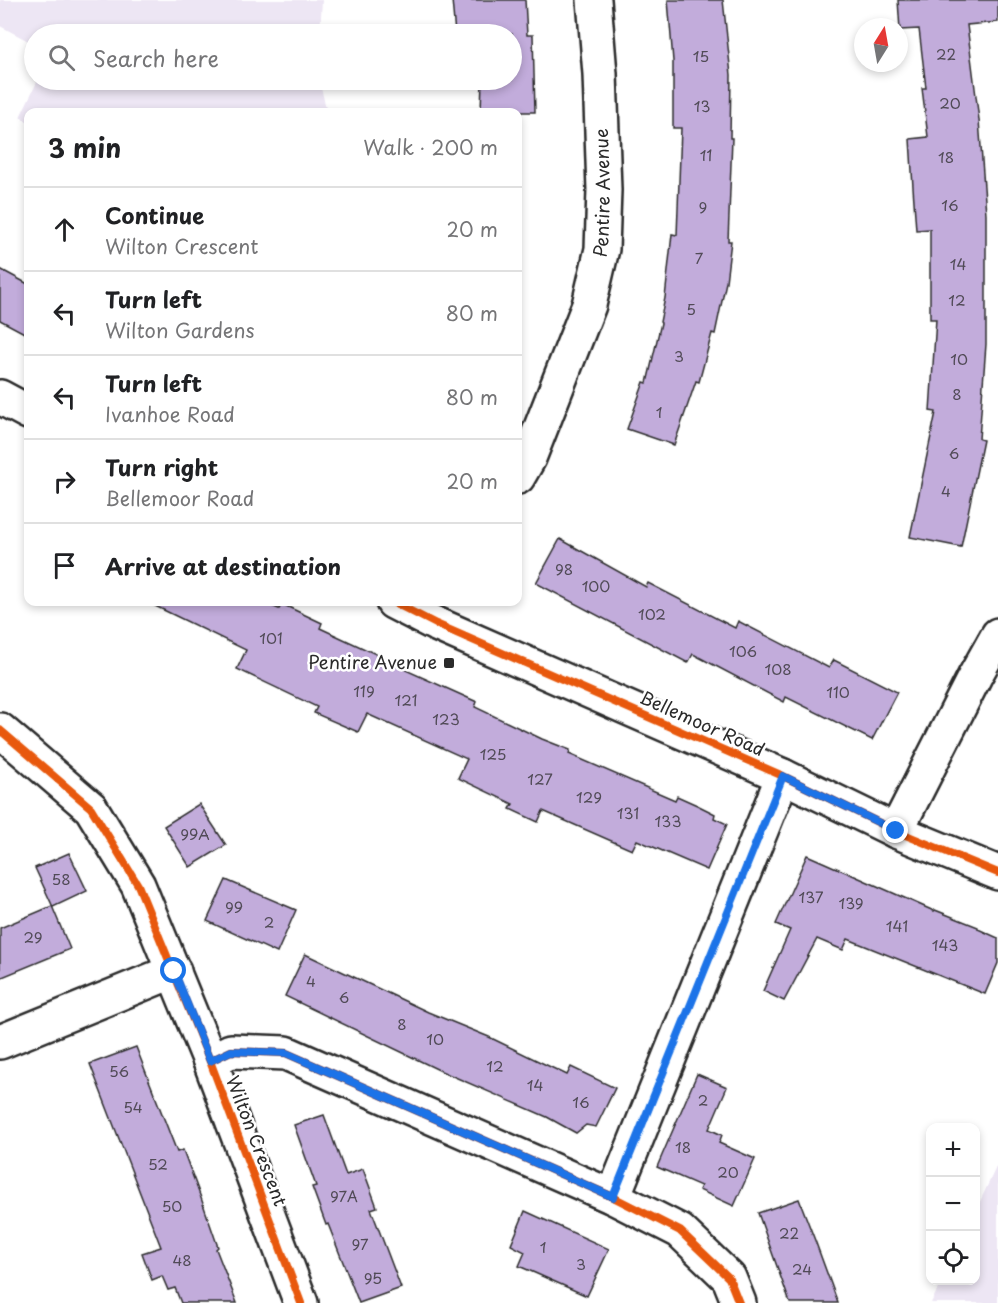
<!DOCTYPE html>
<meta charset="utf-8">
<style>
:root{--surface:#fff;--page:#f6f6f6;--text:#202124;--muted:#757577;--line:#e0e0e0}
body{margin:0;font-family:"Playpen Sans",sans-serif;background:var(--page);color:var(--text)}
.controls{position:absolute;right:18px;bottom:18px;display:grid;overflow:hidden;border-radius:12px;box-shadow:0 3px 9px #0003}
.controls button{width:54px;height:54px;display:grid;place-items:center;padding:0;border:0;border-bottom:2px solid var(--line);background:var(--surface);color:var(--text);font:30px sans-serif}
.compass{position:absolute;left:854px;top:18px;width:54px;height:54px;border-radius:50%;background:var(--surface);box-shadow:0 3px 9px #0003;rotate:11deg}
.stop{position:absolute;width:18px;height:18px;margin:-14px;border:4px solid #1a73e8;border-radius:50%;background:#fff}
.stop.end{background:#1a73e8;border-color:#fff;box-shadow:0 2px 6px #0008}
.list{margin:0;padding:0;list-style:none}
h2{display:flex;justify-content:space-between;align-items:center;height:78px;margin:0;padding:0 24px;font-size:26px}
h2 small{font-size:20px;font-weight:400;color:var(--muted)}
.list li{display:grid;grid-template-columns:39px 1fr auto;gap:18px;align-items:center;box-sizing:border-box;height:84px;padding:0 24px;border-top:2px solid var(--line)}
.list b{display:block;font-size:22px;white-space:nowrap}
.list p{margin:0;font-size:20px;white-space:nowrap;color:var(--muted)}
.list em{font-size:20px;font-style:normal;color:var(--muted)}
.icon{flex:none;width:33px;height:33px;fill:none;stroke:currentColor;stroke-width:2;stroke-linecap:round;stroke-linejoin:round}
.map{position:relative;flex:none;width:998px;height:1303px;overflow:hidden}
.search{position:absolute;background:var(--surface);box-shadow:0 3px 9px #0003;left:24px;top:24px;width:498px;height:66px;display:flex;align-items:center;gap:15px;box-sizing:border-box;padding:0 21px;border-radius:33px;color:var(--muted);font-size:22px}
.panel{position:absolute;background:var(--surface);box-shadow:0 3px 9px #0003;left:24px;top:108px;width:498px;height:498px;border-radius:12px}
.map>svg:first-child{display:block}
</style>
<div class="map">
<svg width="998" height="1303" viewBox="0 0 998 1303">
<rect width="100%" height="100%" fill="#fff"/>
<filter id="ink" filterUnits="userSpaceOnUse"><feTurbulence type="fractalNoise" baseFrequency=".0167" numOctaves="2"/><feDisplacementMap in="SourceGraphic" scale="12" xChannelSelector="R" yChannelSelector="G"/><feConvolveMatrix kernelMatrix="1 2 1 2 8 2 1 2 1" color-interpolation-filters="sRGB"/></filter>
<g filter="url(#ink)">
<g fill="#ede6f4">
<polygon points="0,0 322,0 320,34 34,34 34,44 0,26"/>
<polygon points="38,80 319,80 327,112 28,112 28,122 20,117"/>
<polygon points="998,1163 998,1303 931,1303 942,1281 976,1280 976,1210"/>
</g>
<g fill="#c2acdb" stroke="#2b2b2b" stroke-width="1.5">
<polygon points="452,0 525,0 527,35 533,35 535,112 481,112 482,80 512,80 512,34 483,34 483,32 455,34"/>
<polygon points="668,0 723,0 731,75 730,138 732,138 728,241 731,241 726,282 715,334 712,333 699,382 696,381 674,445 627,429 644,382 647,383 661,323 660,322 665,298 672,234 677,235 681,128 673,128 673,61"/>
<polygon points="898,0 998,0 998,22 967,25 979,120 986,214 986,344 979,439 983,440 961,547 910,537 936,412 930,411 936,319 930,319 930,229 916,230 913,187 910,139 928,137 922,88 926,88 919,29 900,30"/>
<polygon points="0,269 28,284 28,335 0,320"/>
<polygon points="560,539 646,587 648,583 735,628 738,621 829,668 834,660 897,692 872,740 786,697 784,702 693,654 688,663 536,583"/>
<polygon points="147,602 262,602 279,609 282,604 322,623 320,628 391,661 390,663 477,702 475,707 542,739 570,750 569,754 675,800 677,796 697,805 715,814 714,818 727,824 707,870 637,840 632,850 543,811 538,822 510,809 513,804 458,778 467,759 367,714 358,732 314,713 317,707 237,669 246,650"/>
<polygon points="199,804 226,845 190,867 164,826"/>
<polygon points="69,853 87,891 53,907 35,868"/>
<polygon points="807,855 934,911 935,910 978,927 978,929 998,938 998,963 985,994 848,939 843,950 817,939 784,1001 763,991 790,930 776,924"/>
<polygon points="226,880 296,910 277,953 207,921"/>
<polygon points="52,906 70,949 0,978 0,928"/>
<polygon points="305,954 428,1012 489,1037 567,1075 571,1067 615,1088 596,1127 586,1125 576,1133 547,1117 441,1071 285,996"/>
<polygon points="136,1047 177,1152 183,1150 201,1198 218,1247 216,1249 237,1303 181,1303 175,1288 168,1290 162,1276 152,1280 142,1253 161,1247 90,1064"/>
<polygon points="697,1074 727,1087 709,1129 722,1135 719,1143 755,1159 734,1206 699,1190 701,1186 657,1167"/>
<polygon points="324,1115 346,1175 363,1169 377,1207 371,1209 401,1288 359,1303 328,1224 326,1225 312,1187 316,1186 294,1125"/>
<polygon points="799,1199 816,1243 838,1303 790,1303 758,1213"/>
<polygon points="525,1211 609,1249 587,1296 519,1266 525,1252 511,1245"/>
</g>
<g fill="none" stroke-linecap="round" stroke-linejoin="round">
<defs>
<g id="street">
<polyline points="0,397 28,412"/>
<path id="s1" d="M 518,477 L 529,458 L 589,305 L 602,249 L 604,190 L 600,74 L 594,0"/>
<polyline points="393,602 436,624 783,776 896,831 998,873"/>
<polyline points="0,730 91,808 138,885 210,1061 301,1303"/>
<polyline points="896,831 975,676 998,635"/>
<polyline points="0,1042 174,971"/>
<polyline points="210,1061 231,1051 286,1053 613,1197 680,1231 729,1278 739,1303"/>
<polyline points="613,1197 783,776"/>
</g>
</defs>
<use href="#street" stroke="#2b2b2b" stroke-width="38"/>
<use href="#street" stroke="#fff" stroke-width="33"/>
<defs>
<g id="cycleway">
<polyline points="393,602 436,624 783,776 896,831 998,873"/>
<polyline points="0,730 91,808 138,885 210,1061 301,1303"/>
<polyline points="210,1061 231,1051 286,1053 613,1197 680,1231 729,1278 739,1303"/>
</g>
</defs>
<use href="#cycleway" stroke="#fff" stroke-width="11"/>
<use href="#cycleway" stroke="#e8590c" stroke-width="8"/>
</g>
</g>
<g fill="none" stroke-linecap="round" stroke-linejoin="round" filter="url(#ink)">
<polyline stroke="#1a73e8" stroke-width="8" points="174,971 210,1061 231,1051 286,1053 613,1197 783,776 896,831"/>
</g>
<rect fill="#2b2b2b" stroke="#fff" stroke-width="2" x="443" y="657" width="12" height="12" rx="3"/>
<g text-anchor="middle" stroke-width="5" stroke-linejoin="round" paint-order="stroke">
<g font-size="15" fill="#514b57">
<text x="946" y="60">22</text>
<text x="701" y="62">15</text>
<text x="950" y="109">20</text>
<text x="702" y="112">13</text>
<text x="706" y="161">11</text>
<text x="946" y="163">18</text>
<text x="950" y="211">16</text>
<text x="703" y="213">9</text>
<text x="699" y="264">7</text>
<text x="958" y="270">14</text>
<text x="957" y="306">12</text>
<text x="691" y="315">5</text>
<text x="679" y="362">3</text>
<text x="959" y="365">10</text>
<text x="957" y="400">8</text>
<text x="659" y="418">1</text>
<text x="954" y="459">6</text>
<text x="946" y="497">4</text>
<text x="564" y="575">98</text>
<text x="596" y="592">100</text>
<text x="652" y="620">102</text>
<text x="271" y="644">101</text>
<text x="743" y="657">106</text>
<text x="778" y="675">108</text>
<text x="364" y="697">119</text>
<text x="838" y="698">110</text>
<text x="406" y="706">121</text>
<text x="446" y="725">123</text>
<text x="493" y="760">125</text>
<text x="540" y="785">127</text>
<text x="589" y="803">129</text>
<text x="628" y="819">131</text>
<text x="668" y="827">133</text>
<text x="195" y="840">99A</text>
<text x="61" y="885">58</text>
<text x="811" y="903">137</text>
<text x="851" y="909">139</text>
<text x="234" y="913">99</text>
<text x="269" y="928">2</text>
<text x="897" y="932">141</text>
<text x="33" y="943">29</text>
<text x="945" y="951">143</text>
<text x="311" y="987">4</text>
<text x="344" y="1003">6</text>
<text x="402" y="1030">8</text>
<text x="435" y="1045">10</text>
<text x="495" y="1072">12</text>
<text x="119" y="1077">56</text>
<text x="535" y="1091">14</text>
<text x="703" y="1106">2</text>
<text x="581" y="1108">16</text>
<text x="133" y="1113">54</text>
<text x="683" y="1153">18</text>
<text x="158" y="1170">52</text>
<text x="728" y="1178">20</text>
<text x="344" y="1202">97A</text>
<text x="172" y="1212">50</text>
<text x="789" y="1239">22</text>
<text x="360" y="1250">97</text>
<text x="543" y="1253">1</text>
<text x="182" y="1266">48</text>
<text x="581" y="1270">3</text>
<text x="802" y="1275">24</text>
<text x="373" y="1284">95</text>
</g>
<g font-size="18" fill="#2b2b2b" stroke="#fff">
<text dy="6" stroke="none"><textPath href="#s1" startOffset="300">Pentire Avenue</textPath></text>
<text transform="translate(702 724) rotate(24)" y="6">Bellemoor Road</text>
<text transform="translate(256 1141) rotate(69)" y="6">Wilton Crescent</text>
</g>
<g font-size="18" fill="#2b2b2b" stroke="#fff" text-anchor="end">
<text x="437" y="669">Pentire Avenue</text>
</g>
</g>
</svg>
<div class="controls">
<button>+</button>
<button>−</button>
<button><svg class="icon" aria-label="locate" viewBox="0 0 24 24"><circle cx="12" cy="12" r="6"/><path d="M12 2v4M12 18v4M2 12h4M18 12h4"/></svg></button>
</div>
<svg class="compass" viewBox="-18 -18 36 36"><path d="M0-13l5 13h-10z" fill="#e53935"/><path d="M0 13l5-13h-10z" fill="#757577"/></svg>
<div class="stop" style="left:174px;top:971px"></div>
<div class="stop end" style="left:896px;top:831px"></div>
<div class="search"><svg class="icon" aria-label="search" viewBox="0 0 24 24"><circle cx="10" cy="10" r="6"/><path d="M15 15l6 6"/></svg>Search here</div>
<section class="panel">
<h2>3 min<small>Walk · 200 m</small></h2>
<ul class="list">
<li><svg class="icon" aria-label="ahead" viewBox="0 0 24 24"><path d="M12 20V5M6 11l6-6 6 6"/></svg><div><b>Continue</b><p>Wilton Crescent</p></div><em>20 m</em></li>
<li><svg class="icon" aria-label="left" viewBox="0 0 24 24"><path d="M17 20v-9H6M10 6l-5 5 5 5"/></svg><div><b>Turn left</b><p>Wilton Gardens</p></div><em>80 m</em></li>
<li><svg class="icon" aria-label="left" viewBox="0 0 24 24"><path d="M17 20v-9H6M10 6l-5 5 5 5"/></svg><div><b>Turn left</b><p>Ivanhoe Road</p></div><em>80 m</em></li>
<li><svg class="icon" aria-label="right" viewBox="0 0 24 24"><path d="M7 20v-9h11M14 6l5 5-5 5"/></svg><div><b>Turn right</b><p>Bellemoor Road</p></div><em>20 m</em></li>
<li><svg class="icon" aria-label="arrive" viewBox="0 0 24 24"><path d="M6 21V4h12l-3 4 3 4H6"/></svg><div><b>Arrive at destination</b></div></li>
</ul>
</section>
</div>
